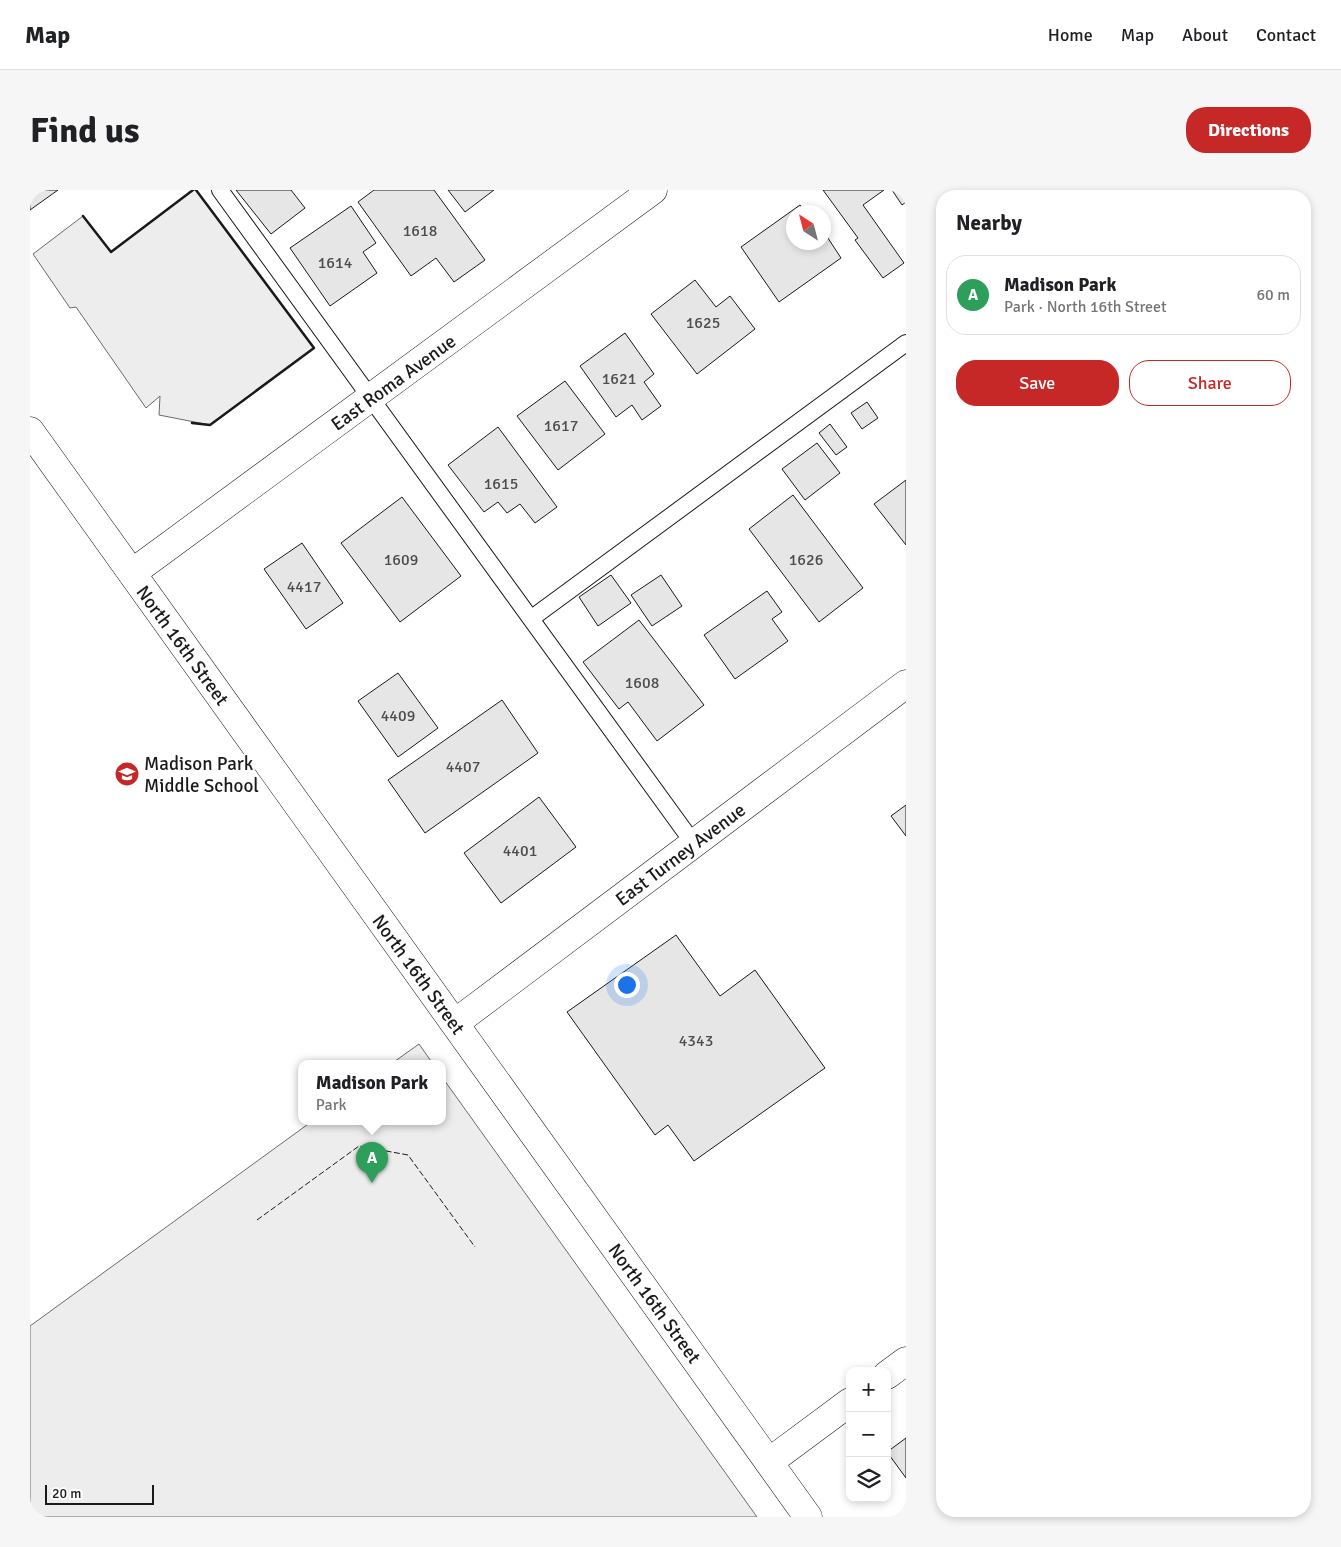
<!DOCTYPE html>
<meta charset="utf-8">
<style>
:root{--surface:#fff;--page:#f6f6f6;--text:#202124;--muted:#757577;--line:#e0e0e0;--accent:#c62828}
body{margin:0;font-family:Signika,sans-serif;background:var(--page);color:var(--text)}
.controls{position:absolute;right:15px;bottom:15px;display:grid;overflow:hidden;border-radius:10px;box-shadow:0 2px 8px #0003}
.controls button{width:45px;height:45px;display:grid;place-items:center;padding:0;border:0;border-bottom:1px solid var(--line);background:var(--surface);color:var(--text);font:25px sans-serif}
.compass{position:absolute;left:756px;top:15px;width:45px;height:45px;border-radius:50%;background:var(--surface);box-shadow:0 2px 8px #0003;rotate:324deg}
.scale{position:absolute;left:15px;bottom:12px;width:109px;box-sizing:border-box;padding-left:5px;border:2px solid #1a1a1a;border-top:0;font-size:14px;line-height:18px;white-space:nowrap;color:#1a1a1a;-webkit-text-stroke:4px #fff;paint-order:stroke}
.you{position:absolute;left:596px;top:794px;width:18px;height:18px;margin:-12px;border:4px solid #fff;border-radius:50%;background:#1a73e8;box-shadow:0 0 0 8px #1a73e833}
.badge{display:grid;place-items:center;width:32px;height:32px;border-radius:50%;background:var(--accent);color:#fff;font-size:16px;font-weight:700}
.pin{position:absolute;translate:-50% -41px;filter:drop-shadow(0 1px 2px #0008)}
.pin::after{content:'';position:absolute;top:26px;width:18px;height:15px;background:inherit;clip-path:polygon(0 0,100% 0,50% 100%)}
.popup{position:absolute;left:268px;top:870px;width:148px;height:65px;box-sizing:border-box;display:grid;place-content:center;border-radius:10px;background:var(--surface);filter:drop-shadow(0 1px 4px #0005);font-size:16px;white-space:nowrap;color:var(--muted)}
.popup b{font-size:19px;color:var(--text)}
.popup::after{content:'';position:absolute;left:50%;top:100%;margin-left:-10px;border:10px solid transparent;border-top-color:var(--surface)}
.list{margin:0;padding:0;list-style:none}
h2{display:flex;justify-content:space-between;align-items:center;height:65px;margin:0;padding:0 20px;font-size:21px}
h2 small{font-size:16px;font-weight:400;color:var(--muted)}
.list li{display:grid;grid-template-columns:32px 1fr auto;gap:15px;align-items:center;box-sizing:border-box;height:80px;margin:0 10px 10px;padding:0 10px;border:1px solid var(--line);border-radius:20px}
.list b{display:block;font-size:19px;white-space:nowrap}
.list p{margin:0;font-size:16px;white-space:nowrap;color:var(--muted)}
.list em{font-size:16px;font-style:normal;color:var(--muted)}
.actions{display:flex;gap:10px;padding:15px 20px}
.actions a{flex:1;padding:11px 0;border:1px solid var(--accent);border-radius:20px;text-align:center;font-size:18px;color:var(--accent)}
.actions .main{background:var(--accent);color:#fff}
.icon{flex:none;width:28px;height:28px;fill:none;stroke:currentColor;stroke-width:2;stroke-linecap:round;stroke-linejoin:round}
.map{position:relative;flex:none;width:876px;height:1327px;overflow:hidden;border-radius:20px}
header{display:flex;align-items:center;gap:30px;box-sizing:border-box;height:70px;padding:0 25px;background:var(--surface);border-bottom:1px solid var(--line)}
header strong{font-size:24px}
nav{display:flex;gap:28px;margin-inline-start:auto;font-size:18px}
.intro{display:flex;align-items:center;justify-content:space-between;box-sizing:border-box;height:120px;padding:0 30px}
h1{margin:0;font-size:35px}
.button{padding:12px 22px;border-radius:20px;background:var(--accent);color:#fff;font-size:18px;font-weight:700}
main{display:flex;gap:30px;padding:0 30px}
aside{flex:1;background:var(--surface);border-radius:20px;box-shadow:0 2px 8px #0003}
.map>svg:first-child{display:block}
</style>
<header>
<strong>Map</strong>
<nav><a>Home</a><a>Map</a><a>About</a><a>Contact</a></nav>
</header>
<div class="intro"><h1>Find us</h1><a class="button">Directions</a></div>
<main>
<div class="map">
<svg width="876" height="1327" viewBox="0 0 876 1327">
<rect width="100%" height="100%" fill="#fff"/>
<g fill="#ededed" stroke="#6a6a6a">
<polygon points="163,0 166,0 284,158 180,235 129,225 130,206 116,218 46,117 40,118 3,64 53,26 81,62"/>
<polygon points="389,854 403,874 361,874"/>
<polygon points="412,887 727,1327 0,1327 0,1136 281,932 412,932"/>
</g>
<g fill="#e6e6e6" stroke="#1a1a1a">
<polygon points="0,0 28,0 0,20"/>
<polygon points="206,0 261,0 275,18 241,44"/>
<polygon points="344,0 404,0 455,70 424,92 406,68 381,86 328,12"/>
<polygon points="418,0 464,0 435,22"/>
<polygon points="793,0 854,0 833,15 874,73 853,88 825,50 828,48"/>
<polygon points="862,0 876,0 876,12 872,15"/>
<polygon points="770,15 775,22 764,22 764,52 794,52 794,42 811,68 749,112 711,57"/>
<polygon points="321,16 346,53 333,62 347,83 300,116 260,58"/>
<polygon points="665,90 686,117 700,106 725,139 667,184 621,124"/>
<polygon points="595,143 624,184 614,192 631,216 612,230 602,215 586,227 550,176"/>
<polygon points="535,191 575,244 528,280 487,226"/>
<polygon points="837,212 848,228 832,239 821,223"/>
<polygon points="800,234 817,257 806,265 789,243"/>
<polygon points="468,237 527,317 505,333 490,314 477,323 468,312 454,322 418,275"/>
<polygon points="787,253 810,283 775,310 752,279"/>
<polygon points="876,290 876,355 844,314"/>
<polygon points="763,305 833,398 789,432 719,339"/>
<polygon points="372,307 431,386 370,432 311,353"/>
<polygon points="272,353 313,413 276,439 234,379"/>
<polygon points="581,385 601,413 568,436 549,407"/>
<polygon points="631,385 652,416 622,436 601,405"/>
<polygon points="737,401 752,422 742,429 758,451 705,489 674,445"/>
<polygon points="609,430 674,515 627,551 598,512 589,519 553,472"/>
<polygon points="368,483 408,538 368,567 328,511"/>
<polygon points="472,510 508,563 395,643 358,590"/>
<polygon points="509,607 546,657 471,713 434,663"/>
<polygon points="876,615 876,646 861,626"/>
<polygon points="646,745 690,806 725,780 795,878 664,971 638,935 625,945 537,822"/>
<polygon points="876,1248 876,1288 857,1262"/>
</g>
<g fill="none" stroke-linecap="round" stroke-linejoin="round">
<defs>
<g id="service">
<polyline points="190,0 664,654"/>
<polyline points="502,428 876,153"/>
</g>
<g id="minor">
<polyline points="102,383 623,0"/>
<polyline points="425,833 876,494"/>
<polyline points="857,1185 876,1171"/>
<polyline points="739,1272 820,1212"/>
</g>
<polyline id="secondary" points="0,241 778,1327"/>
</defs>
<use href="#service" stroke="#1a1a1a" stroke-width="18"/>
<use href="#minor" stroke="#1a1a1a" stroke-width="29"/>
<use href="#secondary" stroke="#1a1a1a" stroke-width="29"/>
<use href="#service" stroke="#fff" stroke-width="16"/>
<use href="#minor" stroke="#fff" stroke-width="28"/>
<use href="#secondary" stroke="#fff" stroke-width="28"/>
<polyline stroke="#1a1a1a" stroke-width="1" stroke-dasharray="6 2.5" stroke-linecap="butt" points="227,1030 329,956 378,965 445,1057"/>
<g stroke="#1a1a1a" stroke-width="2.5">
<polyline points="53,26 81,62 163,0"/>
<polyline points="162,233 180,235 284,158 166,0"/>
</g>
</g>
<defs>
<symbol id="school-disc" viewBox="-11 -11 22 22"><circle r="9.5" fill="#c62828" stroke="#fff"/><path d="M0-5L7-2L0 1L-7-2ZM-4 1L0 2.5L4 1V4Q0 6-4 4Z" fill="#fff"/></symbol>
</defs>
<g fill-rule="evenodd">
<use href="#school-disc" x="83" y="570" width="28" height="28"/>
</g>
<g text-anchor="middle" stroke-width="4" stroke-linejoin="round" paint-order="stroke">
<g font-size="16" fill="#4d4d4d">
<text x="390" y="46">1618</text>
<text x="305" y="78">1614</text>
<text x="673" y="138">1625</text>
<text x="589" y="194">1621</text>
<text x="531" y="241">1617</text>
<text x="471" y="299">1615</text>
<text x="371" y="375">1609</text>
<text x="776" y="375">1626</text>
<text x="274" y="402">4417</text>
<text x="612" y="498">1608</text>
<text x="368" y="531">4409</text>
<text x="433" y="582">4407</text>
<text x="490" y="666">4401</text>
<text x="666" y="856">4343</text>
</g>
<g font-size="19" fill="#1a1a1a" stroke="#fff">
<text transform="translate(363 192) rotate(-36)" y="7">East Roma Avenue</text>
<text transform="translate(153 455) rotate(54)" y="7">North 16th Street</text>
<text transform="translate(650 664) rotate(-37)" y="7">East Turney Avenue</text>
<text transform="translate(389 784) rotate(54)" y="7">North 16th Street</text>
<text transform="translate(625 1113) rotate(54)" y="7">North 16th Street</text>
</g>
<g font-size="19" fill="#1a1a1a" stroke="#fff" text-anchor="start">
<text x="114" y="580">Madison Park<tspan x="114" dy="22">Middle School</tspan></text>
</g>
</g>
</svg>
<div class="controls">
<button>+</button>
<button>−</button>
<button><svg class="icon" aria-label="layers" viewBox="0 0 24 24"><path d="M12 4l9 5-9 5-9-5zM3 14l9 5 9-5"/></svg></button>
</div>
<svg class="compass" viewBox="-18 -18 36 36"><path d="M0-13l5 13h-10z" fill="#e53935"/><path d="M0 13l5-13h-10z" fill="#757577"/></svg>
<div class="scale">20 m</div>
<div class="you"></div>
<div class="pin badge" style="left:342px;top:993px;background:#2e9e5b">A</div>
<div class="popup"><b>Madison Park</b>Park</div>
</div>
<aside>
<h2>Nearby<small></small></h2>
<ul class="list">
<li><span class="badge" style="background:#2e9e5b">A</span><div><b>Madison Park</b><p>Park · North 16th Street</p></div><em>60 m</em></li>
</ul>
<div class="actions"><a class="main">Save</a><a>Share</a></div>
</aside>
</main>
